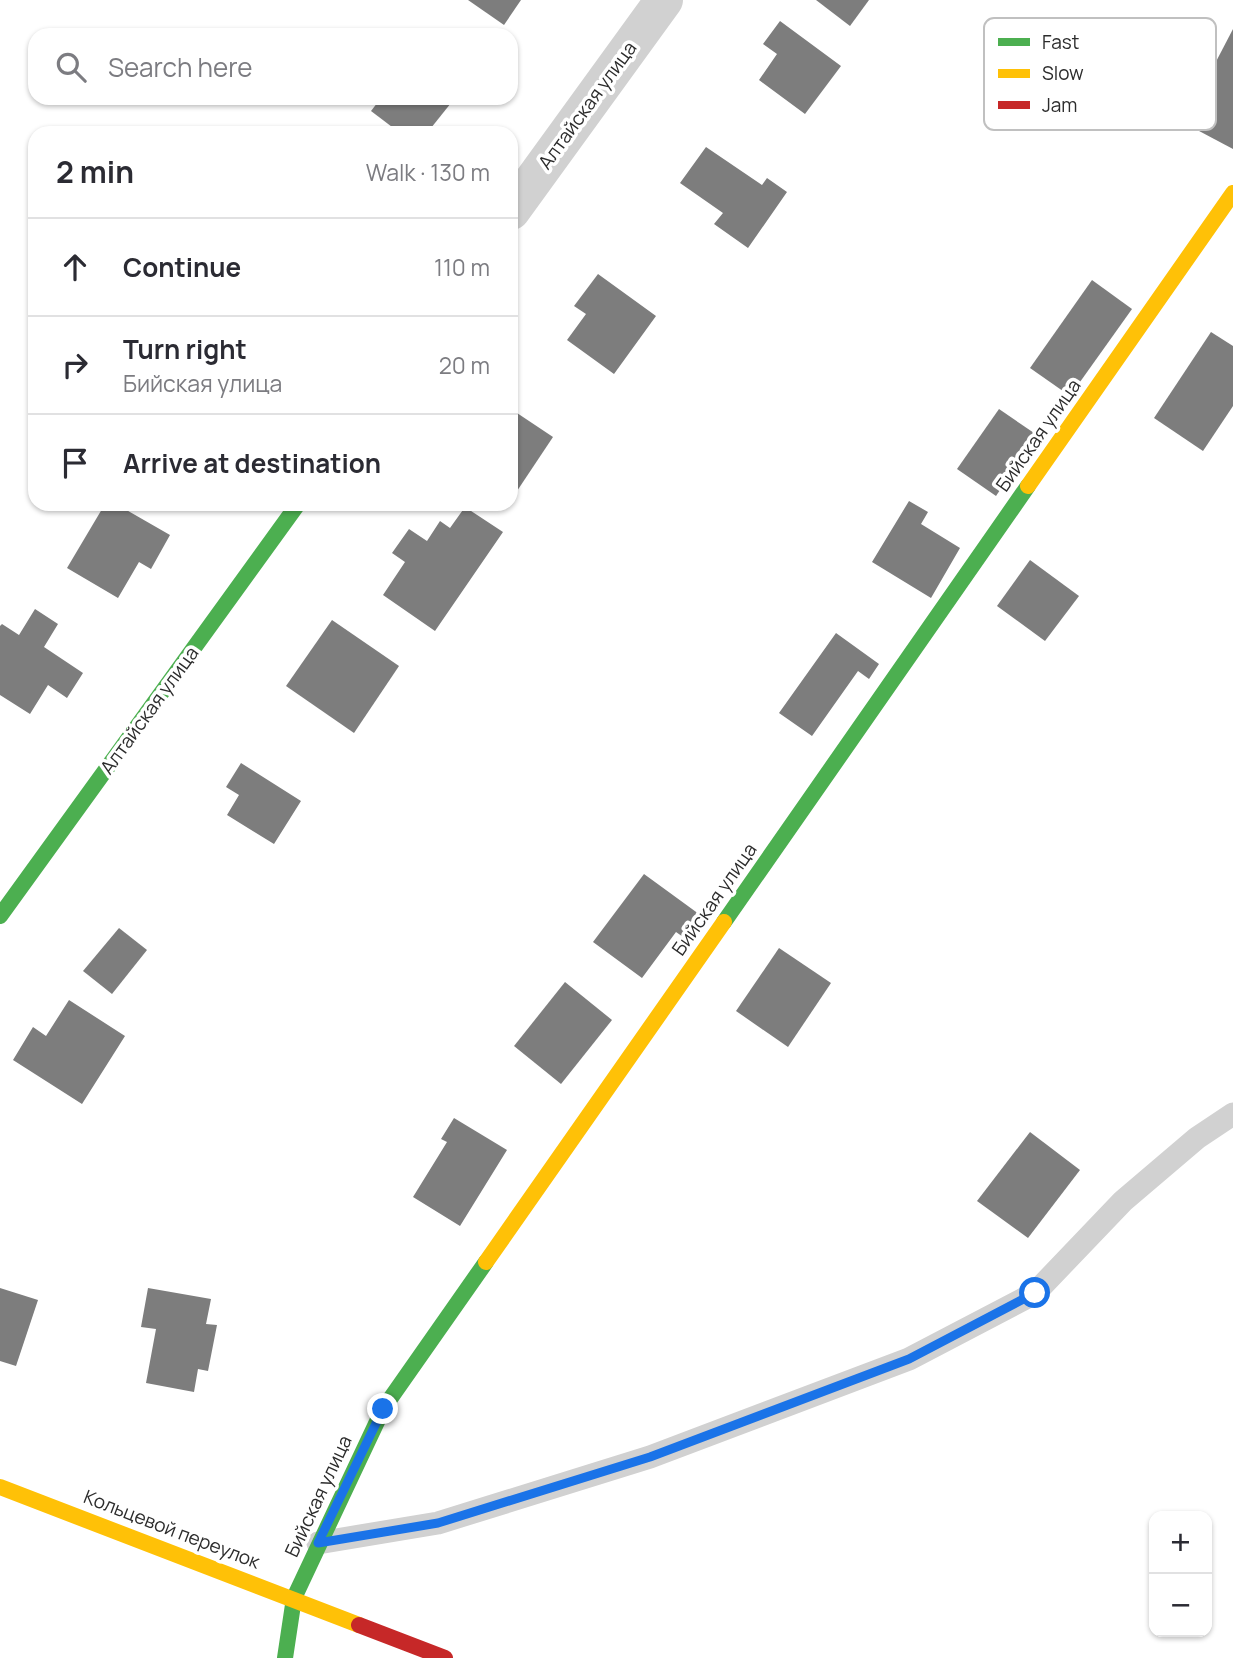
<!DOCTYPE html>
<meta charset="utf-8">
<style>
:root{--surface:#fff;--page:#f2f2f3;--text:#2b2b33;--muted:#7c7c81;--line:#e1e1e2}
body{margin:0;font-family:Manrope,sans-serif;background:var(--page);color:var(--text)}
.controls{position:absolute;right:21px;bottom:21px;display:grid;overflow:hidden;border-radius:14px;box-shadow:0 2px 5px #0004}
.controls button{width:63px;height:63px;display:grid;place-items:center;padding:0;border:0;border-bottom:2px solid var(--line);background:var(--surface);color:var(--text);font:35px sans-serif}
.stop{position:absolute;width:21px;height:21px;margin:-16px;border:5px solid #1a73e8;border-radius:50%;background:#fff}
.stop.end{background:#1a73e8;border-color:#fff;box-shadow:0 2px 7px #0008}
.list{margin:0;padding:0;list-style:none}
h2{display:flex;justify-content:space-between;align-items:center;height:91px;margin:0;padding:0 28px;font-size:30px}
h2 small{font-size:23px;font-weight:400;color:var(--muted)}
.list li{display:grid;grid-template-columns:46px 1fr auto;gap:21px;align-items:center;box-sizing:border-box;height:98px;padding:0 28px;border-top:2px solid var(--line)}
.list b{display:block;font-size:26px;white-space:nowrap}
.list p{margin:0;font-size:23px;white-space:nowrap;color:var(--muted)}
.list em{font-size:23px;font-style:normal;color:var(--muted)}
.icon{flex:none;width:38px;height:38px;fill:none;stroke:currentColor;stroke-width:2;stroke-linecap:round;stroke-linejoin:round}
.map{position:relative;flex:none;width:1233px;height:1658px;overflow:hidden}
.search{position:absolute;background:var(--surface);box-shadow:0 2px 5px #0004;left:28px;top:28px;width:490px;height:77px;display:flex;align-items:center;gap:18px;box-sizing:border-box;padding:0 24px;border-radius:21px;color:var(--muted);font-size:26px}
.panel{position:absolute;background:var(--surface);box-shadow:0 2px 5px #0004;left:28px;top:126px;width:490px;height:385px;border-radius:21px}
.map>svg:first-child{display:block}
</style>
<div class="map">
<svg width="1233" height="1658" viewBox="0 0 1233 1658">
<rect width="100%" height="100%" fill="#fff"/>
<g fill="#7d7d7d">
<polygon points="468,0 521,0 504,25"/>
<polygon points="816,0 869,0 850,26"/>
<polygon points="780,21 841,66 805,114 759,80 777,54 763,44"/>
<polygon points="1233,29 1233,149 1184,123"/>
<polygon points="381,98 455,98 427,133 400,133 371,111"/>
<polygon points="706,147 762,185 767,178 787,192 748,248 714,224 723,213 680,183"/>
<polygon points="598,274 656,316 614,374 567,340 586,314 574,306"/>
<polygon points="1092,280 1132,309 1070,396 1030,368"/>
<polygon points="1211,332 1233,346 1233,406 1203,451 1154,418"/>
<polygon points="511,409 553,437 511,500"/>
<polygon points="999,409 1037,435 996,496 957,469"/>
<polygon points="909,501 928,512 921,524 960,548 931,598 872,562"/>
<polygon points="105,504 116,504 170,535 151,569 139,562 118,598 67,568"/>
<polygon points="465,507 503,532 435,631 383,595 405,562 392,553 409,529 427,541 440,521 450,528"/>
<polygon points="1030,560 1079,596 1045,641 997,606"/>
<polygon points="35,609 58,624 44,647 83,673 67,698 48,685 30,714 0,695 0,626 2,624 19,635"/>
<polygon points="332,620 399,666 354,733 286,686"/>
<polygon points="836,633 879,664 869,679 858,671 812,736 779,713"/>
<polygon points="241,763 301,801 274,844 227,815 239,795 226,787"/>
<polygon points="644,874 703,917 686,939 676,932 642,978 593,942"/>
<polygon points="119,928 147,950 112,994 83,971"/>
<polygon points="779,948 831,983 788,1047 736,1011"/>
<polygon points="565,982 612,1020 561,1084 514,1046"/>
<polygon points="69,1000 125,1036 82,1104 13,1060 33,1027 46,1036"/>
<polygon points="454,1118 507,1150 460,1226 413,1197 447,1142 441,1139"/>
<polygon points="1030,1132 1080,1170 1028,1238 977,1201"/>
<polygon points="0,1288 38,1300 16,1366 0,1361"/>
<polygon points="148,1288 211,1299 206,1324 217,1325 208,1371 198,1369 194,1392 146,1383 156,1329 141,1327"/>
</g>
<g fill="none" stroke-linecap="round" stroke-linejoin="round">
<polyline stroke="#d1d1d1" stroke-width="23" points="318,1543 438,1523 650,1457 909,1359 1035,1293 1123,1201 1197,1138 1233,1114"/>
<polyline stroke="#d1d1d1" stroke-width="38" points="511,211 664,0"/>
<g stroke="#4caf50" stroke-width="16">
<polyline points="0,916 298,504"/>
<polyline points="724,922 1028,486"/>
<polyline points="285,1658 294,1598 383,1409 486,1262"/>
</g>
<g stroke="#ffc107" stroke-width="16">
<polyline points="1028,486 1233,193"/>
<polyline points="486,1262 724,922"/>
<polyline points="0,1487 359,1625"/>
</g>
<polyline stroke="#c62828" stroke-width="16" points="359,1625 445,1658"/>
</g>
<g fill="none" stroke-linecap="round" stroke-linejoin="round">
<polyline stroke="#1a73e8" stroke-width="9" points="383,1409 318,1543 438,1523 650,1457 909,1359 1035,1293"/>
</g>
<g text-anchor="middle" stroke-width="7" stroke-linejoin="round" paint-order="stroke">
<g font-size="19" fill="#2c2c2c" stroke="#fff">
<text transform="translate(587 105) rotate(-54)" y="7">Алтайская улица</text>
<text transform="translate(1038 435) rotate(-55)" y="7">Бийская улица</text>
<text transform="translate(149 710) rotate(-54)" y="7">Алтайская улица</text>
<text transform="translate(714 899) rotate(-55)" y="7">Бийская улица</text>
<text transform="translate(318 1496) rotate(-65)" y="7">Бийская улица</text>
<text transform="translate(172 1529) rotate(21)" y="7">Кольцевой переулок</text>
</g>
</g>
<rect x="984" y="18" width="232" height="112" rx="10" fill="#fff" stroke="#c0c0c0" stroke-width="2"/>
<rect x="998" y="38" width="32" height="8" fill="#4caf50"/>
<rect x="998" y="69" width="32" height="9" fill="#ffc107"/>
<rect x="998" y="101" width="32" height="8" fill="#c62828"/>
<g font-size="19" fill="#2c2c2c">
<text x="1042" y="49">Fast</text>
<text x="1042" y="80">Slow</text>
<text x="1042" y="112">Jam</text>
</g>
</svg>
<div class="controls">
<button>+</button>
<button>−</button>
</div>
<div class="stop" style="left:1035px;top:1293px"></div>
<div class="stop end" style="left:383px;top:1409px"></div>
<div class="search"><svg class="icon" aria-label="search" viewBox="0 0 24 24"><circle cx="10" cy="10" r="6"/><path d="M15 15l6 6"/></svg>Search here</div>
<section class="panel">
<h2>2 min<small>Walk · 130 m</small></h2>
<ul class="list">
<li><svg class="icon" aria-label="ahead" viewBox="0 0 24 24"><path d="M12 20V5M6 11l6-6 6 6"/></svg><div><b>Continue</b></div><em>110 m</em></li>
<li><svg class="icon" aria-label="right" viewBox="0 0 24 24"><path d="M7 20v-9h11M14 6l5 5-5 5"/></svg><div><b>Turn right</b><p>Бийская улица</p></div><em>20 m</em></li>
<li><svg class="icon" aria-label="arrive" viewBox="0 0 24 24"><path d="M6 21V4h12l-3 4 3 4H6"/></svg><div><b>Arrive at destination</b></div></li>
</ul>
</section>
</div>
